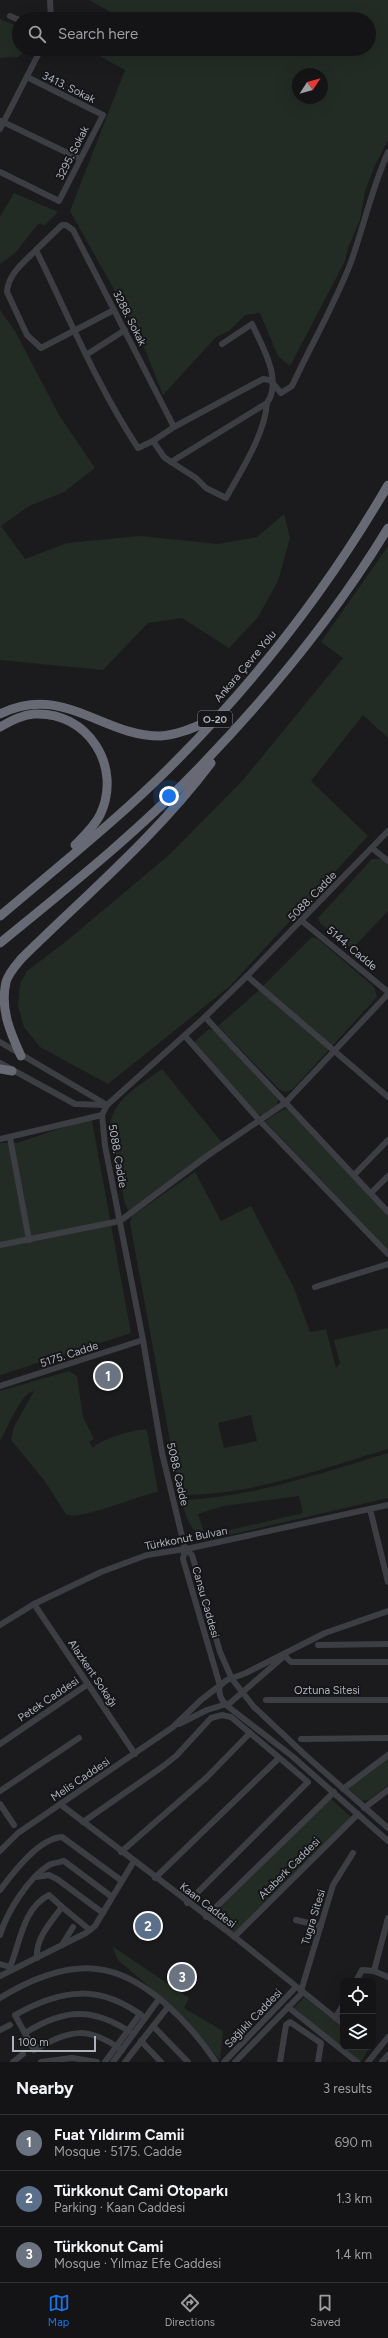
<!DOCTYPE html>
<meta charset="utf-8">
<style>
:root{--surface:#141416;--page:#1d1d1f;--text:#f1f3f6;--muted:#9d9ea1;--line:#333335;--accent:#1a73e8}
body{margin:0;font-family:Figtree,sans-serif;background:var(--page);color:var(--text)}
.controls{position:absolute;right:12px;bottom:12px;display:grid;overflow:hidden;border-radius:8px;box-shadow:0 4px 16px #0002}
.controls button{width:36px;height:36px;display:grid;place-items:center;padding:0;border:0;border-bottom:1px solid var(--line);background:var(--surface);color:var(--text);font:20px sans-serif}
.compass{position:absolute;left:292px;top:68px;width:36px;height:36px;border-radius:50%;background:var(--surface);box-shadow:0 4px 16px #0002;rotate:54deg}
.scale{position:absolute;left:12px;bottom:10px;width:84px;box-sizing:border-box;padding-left:4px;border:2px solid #adb1bd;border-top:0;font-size:11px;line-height:14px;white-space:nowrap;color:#adb1bd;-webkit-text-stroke:3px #161618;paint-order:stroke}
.you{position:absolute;left:169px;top:796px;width:14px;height:14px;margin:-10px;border:3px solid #fff;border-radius:50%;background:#1a73e8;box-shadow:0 0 0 6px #1a73e833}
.badge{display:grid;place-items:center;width:26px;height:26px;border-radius:50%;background:var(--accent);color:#fff;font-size:13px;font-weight:700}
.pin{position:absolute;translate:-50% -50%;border:2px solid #fff;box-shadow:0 1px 4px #0006}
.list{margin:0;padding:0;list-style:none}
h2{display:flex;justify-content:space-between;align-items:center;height:52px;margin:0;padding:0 16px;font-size:17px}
h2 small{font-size:13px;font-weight:400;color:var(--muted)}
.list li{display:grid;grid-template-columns:26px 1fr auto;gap:12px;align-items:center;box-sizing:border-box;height:56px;padding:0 16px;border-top:1px solid var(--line)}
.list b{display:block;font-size:15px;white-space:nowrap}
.list p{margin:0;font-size:13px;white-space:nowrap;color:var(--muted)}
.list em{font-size:13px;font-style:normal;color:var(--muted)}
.icon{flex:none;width:22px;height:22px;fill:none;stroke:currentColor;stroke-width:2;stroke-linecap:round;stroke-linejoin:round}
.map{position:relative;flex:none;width:388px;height:2062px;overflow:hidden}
.search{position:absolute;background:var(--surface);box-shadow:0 4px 16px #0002;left:12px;right:12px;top:12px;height:44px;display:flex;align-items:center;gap:10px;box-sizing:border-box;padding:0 14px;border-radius:22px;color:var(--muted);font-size:15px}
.sheet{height:220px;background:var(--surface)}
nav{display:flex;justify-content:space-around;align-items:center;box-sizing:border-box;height:56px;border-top:1px solid var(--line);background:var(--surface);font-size:11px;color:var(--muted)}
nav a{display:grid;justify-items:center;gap:2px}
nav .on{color:var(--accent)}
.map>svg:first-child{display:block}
</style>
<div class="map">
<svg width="388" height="2062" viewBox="0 0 388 2062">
<rect width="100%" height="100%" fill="#1b1b1d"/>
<g fill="#222c24" fill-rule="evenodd">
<path d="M 89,0 L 388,0 L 388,140 L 376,163 L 365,191 L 360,220 L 348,248 L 345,261 L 290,366 L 278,356 L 260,313 L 245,315 L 229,331 L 216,337 L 163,395 L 138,332 L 70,211 L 125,70 L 88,50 L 369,49 L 369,19 L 104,19 L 109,11 ZM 298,74 L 322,74 L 322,98 L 298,98 Z"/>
<polygon points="0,19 19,27 19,49 28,49 18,57 0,58"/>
<polygon points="14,193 58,212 45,225 38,224 15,253 0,264 0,217"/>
<polygon points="0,310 15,331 59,415 95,468 64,492 29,506 1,526 25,559 67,543 140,536 218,544 257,537 284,514 290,538 278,581 258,617 229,648 182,618 148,623 103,670 0,660"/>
<polygon points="388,546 388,738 363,715 311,781 368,836 230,986 108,1084 40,1047 24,1027 18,1006 20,984 27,971 64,943 169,855 243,780 343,658 321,642"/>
<polygon points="372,859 382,859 388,863 388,911 352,949 320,923 318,918"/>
<polygon points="312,937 318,939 374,987 377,997 293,1089 286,1092 280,1090 218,1026 256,993"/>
<polygon points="209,1029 214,1030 278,1098 277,1105 263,1115 258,1115 193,1043"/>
<path d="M 162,1069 L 223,1144 L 129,1212 L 125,1204 L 110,1125 C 114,1098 142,1084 162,1069 Z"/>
<polygon points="284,1109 288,1110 388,1214 388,1250 265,1121"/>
<polygon points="88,1119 92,1121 131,1333 0,1375 0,1143 17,1143"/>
<path d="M 195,1172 L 221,1221 L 251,1206 L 294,1288 L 310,1332 L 326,1329 L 336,1368 L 340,1363 L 334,1340 L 388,1328 L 388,1449 C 321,1469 255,1494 185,1495 L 184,1500 C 254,1497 321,1473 388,1453 L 388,1498 L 212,1539 C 186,1537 183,1504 178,1484 L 130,1223 L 132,1216 ZM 251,1415 L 257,1441 L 224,1448 L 218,1423 ZM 299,1496 L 303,1513 L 205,1536 L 198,1514 L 223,1506 Z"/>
<path d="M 69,1371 L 77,1376 L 83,1417 L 94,1439 L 89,1442 L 93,1448 C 97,1441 139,1427 147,1430 L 158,1492 C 142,1494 77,1522 66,1514 L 44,1480 L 11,1440 L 14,1427 L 34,1391 C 22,1391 5,1432 0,1442 L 0,1391 Z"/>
<polygon points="388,1758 388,1785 369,1800 362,1801 347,1787"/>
<polygon points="330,1798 353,1819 234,1933 211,1917"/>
<polygon points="112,1946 189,1998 184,2008 223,2031 220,2060 185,2018 118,1960"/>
<polygon points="304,1997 343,2028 343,2047 369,2048 361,2062 294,2008"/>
</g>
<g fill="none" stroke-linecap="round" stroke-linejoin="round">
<g stroke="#3d3e44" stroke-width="6">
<polyline points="50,0 51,19"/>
<polyline points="10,16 19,20"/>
<polyline points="1,121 80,159"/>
<polyline points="0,129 41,49"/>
<polyline points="0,172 59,201 103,115 27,77"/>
<path d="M 36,250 C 24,262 8,274 7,292 L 27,335 L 41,348 L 114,310"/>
<path d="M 222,344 L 252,324 C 262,346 283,380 267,403 L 171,462 L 196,478 L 206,488 L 226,498 C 241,471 265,434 267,403"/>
<polyline points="86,355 125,330"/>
<path d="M 153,441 L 174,427 L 263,379 L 270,380 L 281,393 L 292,386 C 311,345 335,304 351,262 C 364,225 372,188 388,152"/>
<path d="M 171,462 L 164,457 L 153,441 L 138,448 C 97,386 69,317 36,250 L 62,225 L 66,225 L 73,230 L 174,427"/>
<polyline points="372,848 388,861"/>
<polyline points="302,921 388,992"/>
<polyline points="247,976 388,1097"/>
<polyline points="205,1017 388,1212"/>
<polyline points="185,1036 260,1121 388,1254"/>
<polyline points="0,1042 107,1105"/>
<polyline points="0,1063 75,1104 105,1105"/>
<polyline points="10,1138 29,1240"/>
<polyline points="0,1139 102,1115"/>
<polyline points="354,1175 388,1140"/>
<polyline points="371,1193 388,1176"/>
<polyline points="0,1245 120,1221 207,1156 285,1103 388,994"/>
<polyline points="315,1287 388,1264"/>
<polyline points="0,1386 143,1340"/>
<polyline points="370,1509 388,1582"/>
<polyline points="185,1549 162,1453 143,1340 105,1146 102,1115 107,1105 205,1017 247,976 388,831"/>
<path d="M 185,1549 L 183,1559 L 220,1686 C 218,1694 221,1699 226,1705 L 292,1756 L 388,1841"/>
<polyline points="185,1549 192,1555 220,1652 232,1679 254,1707 304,1754 388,1828"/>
<polyline points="34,1604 135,1754"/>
<polyline points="0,1625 34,1604 101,1572 147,1555 191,1548 388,1505"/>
<polyline points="318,1645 388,1644"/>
<polyline points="285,1656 291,1662 388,1662"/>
<polyline points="266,1700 388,1700"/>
<polyline points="179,1724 207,1710 230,1703 282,1658"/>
<polyline points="301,1739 388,1738"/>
<polyline points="0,1744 88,1684"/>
<polyline points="343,1789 388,1755"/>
<polyline points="0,1791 79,1738"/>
<polyline points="0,1804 14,1825"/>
<polyline points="60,1804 231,1934 343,2024"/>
<polyline points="364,1808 388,1790"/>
<polyline points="83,1822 162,1767 176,1756 211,1718 222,1715 231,1717 308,1782 187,1903"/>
<polyline points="0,1851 18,1833 173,1727 201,1700 227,1680 246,1673 325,1633 388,1611"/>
<polyline points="121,1852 206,1778 250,1733"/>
<polyline points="36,1877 49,1875 57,1879 103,1913"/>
<polyline points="155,1878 279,1758"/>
<path d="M 0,1890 C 13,1873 39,1838 62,1837 L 122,1881"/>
<polyline points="62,1907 90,1930"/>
<polyline points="206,1917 334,1792"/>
<polyline points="296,1920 321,1926"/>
<path d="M 0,1935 C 7,1912 28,1878 49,1865 C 53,1863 60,1862 64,1861 L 112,1897"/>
<polyline points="234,1937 358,1814"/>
<polyline points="62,1945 73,1927"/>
<path d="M 0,1964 L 10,1967 C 20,1943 23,1908 49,1895 L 62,1907 C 51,1922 35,1939 37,1958"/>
<polyline points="374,1971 388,1977"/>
<polyline points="0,1976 86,1933 95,1926 134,1861"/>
<polyline points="356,1981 362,1970 374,1971 388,1918"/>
<polyline points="301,1991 333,1885 353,1853"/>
<path d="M 0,1998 C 27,1981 64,1965 97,1969 C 145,1974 191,2025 216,2062"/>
<polyline points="288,2007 357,2062"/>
<polyline points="335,2018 343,2005"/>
<polyline points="153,2026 188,2062"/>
<polyline points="0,2030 10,2025"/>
<path d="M 25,2033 C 65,2008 94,2007 133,2034"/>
<polyline points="141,2041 161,2062"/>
<path d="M 122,2050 C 86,2025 71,2030 34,2050 L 15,2015 C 62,1988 101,1984 145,2018"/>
<polyline points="13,2062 23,2054"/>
<polyline points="41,2062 72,2058 97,2062"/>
<polyline points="105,2062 140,2014"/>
<polyline points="113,2062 159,1999"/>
<polyline points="125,2062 168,2007"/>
<polyline points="224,2062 296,1987"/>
<polyline points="235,2062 303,1992"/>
<polyline points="280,2062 286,2025 290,2022 321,2043 318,2062"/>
<polyline points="368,2062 388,2037"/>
<polyline points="382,2062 388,2055"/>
</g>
<g stroke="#676a74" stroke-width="9">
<path d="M 0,714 C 64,683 101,736 160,736 C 178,735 195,727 212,720"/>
<path d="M 0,727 C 11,721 21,715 34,714 C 88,711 123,767 100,815 C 94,827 84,836 75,845"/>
<path d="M 0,916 C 60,865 122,816 177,760 C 258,678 330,585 388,485"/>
<path d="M 0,943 C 66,889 134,835 193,774 C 266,699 334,617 388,528"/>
<path d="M 21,1056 C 10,1032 0,1009 6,982 C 8,974 16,965 21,959 C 85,896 157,835 211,763"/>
<polyline points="0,1069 12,1071"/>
</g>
</g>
<g text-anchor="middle" stroke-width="4" stroke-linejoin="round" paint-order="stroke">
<rect fill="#161618" stroke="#80828c" stroke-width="1" x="198" y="711" width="34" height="16" rx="3"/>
<g font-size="10" font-weight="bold" fill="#adb1bd">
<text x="215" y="723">O-20</text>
</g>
<g font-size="11" fill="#adb1bd" stroke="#161618">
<text transform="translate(69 87) rotate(26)" y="4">3413. Sokak</text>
<text transform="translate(72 153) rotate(-63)" y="4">3295. Sokak</text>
<text transform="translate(130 318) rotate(63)" y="4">3288. Sokak</text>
<text transform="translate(245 666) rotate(-50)" y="4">Ankara Çevre Yolu</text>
<text transform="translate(312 896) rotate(-46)" y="4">5088. Cadde</text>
<text transform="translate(352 948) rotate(40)" y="4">5144. Cadde</text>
<text transform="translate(118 1156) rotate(80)" y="4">5088. Cadde</text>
<text transform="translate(69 1354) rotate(-18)" y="4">5175. Cadde</text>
<text transform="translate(178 1474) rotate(77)" y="4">5088. Cadde</text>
<text transform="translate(186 1538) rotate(-11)" y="4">Türkkonut Bulvarı</text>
<text transform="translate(206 1602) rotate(74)" y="4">Cansu Caddesi</text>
<text transform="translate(93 1673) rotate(56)" y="4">Alazkent Sokağı</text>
<text x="327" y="1694">Oztuna Sitesi</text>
<text transform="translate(48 1699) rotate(-34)" y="4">Petek Caddesi</text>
<text transform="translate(80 1779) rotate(-34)" y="4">Melis Caddesi</text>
<text transform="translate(289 1868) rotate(-45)" y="4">Ataberk Caddesi</text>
<text transform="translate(208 1905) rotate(37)" y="4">Kaan Caddesi</text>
<text transform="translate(313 1917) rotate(-73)" y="4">Tugra Sitesi</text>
<text transform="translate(253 2018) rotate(-46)" y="4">Sağlıklı Caddesi</text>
</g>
</g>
</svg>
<div class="controls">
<button><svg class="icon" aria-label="locate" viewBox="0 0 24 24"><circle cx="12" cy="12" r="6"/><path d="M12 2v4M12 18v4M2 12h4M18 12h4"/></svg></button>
<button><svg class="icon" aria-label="layers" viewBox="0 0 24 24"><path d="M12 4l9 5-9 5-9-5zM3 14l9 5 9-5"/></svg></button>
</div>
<svg class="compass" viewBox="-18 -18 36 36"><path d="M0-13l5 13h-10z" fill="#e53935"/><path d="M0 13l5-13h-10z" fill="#9d9ea1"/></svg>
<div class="scale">100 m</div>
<div class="you"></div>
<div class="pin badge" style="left:108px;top:1376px;background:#6b7280">1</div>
<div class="pin badge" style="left:148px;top:1926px;background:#5c6f8a">2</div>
<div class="pin badge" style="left:182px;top:1977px;background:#6b7280">3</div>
<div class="search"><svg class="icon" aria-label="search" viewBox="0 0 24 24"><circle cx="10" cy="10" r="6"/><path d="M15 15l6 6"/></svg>Search here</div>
</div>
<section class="sheet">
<h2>Nearby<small>3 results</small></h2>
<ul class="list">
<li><span class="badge" style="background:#6b7280">1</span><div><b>Fuat Yıldırım Camii</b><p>Mosque · 5175. Cadde</p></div><em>690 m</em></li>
<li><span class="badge" style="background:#5c6f8a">2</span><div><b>Türkkonut Cami Otoparkı</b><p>Parking · Kaan Caddesi</p></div><em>1.3 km</em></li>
<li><span class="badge" style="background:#6b7280">3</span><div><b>Türkkonut Cami</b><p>Mosque · Yılmaz Efe Caddesi</p></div><em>1.4 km</em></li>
</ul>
</section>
<nav>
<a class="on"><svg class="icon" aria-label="map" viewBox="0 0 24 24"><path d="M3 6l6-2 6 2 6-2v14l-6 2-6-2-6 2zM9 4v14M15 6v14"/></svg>Map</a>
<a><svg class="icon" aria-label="directions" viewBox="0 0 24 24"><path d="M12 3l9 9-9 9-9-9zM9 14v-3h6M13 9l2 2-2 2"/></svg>Directions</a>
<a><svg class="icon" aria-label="saved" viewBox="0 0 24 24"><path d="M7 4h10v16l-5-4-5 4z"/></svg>Saved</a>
</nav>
